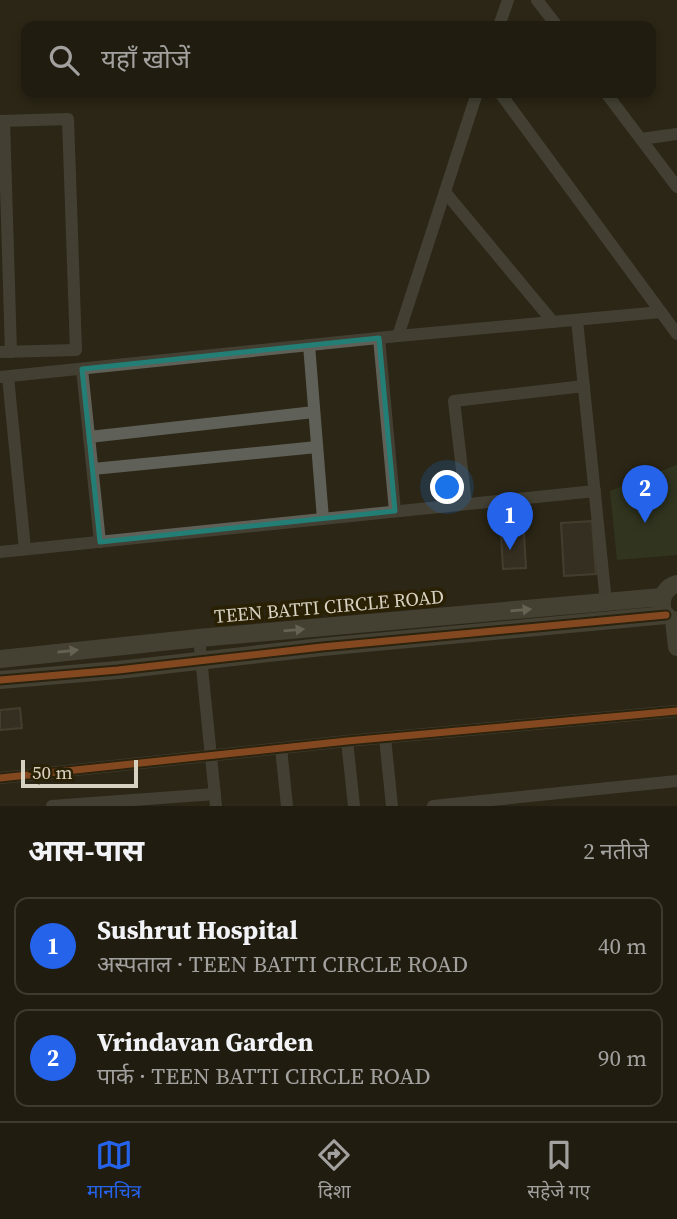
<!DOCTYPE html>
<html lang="hi">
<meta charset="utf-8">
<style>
:root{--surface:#211c10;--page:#292519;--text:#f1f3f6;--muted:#a2a19f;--line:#3e3a30;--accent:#2563eb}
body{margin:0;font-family:"Source Serif 4","Noto Sans Devanagari",serif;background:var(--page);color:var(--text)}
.scale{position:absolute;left:21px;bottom:18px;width:117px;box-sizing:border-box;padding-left:7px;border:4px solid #d7d1c1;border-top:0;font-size:19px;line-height:24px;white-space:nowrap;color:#d7d1c1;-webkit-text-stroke:5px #2a2004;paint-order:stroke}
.you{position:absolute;left:448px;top:488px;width:24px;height:24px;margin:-18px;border:5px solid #fff;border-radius:50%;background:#1a73e8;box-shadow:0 0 0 10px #1a73e833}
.badge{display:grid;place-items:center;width:46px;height:46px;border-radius:50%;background:var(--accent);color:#fff;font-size:23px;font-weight:700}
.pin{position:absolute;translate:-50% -58px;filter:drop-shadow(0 2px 4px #0008)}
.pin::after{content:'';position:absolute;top:37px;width:24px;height:21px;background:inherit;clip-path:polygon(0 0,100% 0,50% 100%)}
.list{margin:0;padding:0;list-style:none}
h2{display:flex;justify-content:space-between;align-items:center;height:91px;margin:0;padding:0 28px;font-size:30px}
h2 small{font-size:23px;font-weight:400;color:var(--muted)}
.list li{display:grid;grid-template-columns:46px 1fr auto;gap:21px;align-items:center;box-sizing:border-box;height:98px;margin:0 14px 14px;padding:0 14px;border:2px solid var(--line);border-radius:14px}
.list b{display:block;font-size:26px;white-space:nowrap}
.list p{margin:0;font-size:23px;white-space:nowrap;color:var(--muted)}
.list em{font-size:23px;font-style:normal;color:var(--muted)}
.icon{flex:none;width:38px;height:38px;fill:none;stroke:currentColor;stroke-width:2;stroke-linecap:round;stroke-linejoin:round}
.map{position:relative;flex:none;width:677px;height:806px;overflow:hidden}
.search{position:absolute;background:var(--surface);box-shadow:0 4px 10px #0003;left:21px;right:21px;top:21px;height:77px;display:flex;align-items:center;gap:18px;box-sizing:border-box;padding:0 24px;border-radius:14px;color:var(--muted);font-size:26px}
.sheet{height:315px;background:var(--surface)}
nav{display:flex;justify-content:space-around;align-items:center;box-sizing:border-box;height:98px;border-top:2px solid var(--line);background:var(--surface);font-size:19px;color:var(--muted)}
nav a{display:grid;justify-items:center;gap:4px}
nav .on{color:var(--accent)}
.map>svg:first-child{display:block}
</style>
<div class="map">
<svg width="677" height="806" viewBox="0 0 677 806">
<rect width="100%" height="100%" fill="#2c2616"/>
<polygon fill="#39452c" points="677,465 677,555 617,560 610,491"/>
<g fill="#403b2f" stroke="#5f5a4c" stroke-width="2">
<polygon points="523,517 526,568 503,569 500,519"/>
<polygon points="592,521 596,574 564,576 561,523"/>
<polygon points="20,708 22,728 0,730 0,710"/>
</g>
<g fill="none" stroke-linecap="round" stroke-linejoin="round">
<g stroke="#5f6058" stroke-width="12">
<polyline points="537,0 557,26"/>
<polyline points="499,26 508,0"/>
<polyline points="500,93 677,334"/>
<polyline points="606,93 677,187"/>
<polyline points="0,121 68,119 76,350 0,352"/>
<polyline points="4,121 11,352"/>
<polyline points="641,139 677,134"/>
<polyline points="445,192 553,322"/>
<polyline points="577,320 606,602"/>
<polyline points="398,336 477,93"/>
<polyline points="379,338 395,511"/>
<polyline points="309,345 323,519"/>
<polyline points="82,369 100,542"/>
<polyline points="0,377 398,336 661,312"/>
<polyline points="8,377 25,549"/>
<polyline points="89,437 314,412"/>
<polyline points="93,469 317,447"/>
<polyline points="466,504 454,401 584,386"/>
<polyline points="0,552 595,491"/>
<polyline points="199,638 216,806"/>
<polyline points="385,738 392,806"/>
<polyline points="347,741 354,806"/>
<polyline points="281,748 287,806"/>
<polyline points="0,778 347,741 677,711"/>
<polyline points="52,806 215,794"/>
<polyline points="433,806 677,781"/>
</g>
<g stroke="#626258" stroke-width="18">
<path d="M 662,607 C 661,596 666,587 677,584"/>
<polyline points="674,620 677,647"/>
<polyline points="0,659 199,638 662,597"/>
<polyline points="0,680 118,670 322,647 666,615"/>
</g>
<defs>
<g id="cycleway">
<polyline points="0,680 118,670 322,647 666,615"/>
<polyline points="0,778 347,741 677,711"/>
</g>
</defs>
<use href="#cycleway" stroke="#2a2004" stroke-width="11"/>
<use href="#cycleway" stroke="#ef722f" stroke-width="7"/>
</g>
<defs><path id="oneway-solid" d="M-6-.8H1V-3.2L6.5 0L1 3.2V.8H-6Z" transform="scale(1.75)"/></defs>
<g fill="#aeaa9c">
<use href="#oneway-solid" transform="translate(521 610) rotate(-5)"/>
<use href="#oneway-solid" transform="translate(294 630) rotate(-5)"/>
<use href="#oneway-solid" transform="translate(68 651) rotate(-6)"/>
</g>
<path d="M0 0H677V806H0ZM 379,338 L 395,511 L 100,542 L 82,369 Z" fill="#2c2616" fill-opacity=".55" fill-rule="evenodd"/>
<path fill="none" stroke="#237f76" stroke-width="5" stroke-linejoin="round" d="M 379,338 L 395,511 L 100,542 L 82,369 Z"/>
<g text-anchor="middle" stroke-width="7" stroke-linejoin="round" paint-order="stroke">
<g font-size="19" fill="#d7d1c1" stroke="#2a2004">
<text transform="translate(329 606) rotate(-5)" y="7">TEEN BATTI CIRCLE ROAD</text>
</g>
</g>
</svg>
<div class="scale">50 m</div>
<div class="you"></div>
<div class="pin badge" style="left:510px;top:550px">1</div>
<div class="pin badge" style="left:645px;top:523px">2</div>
<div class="search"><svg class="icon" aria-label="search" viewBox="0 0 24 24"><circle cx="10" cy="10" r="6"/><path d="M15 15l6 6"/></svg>यहाँ खोजें</div>
</div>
<section class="sheet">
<h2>आस-पास<small>2 नतीजे</small></h2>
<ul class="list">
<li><span class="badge">1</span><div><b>Sushrut Hospital</b><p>अस्पताल · TEEN BATTI CIRCLE ROAD</p></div><em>40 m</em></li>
<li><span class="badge">2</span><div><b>Vrindavan Garden</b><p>पार्क · TEEN BATTI CIRCLE ROAD</p></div><em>90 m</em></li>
</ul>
</section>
<nav>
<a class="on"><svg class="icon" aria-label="map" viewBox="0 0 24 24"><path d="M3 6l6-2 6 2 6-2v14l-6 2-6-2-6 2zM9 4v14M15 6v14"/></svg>मानचित्र</a>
<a><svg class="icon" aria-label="directions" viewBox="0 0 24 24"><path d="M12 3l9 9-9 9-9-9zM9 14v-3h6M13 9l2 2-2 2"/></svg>दिशा</a>
<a><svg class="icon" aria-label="saved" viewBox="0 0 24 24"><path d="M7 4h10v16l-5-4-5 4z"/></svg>सहेजे गए</a>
</nav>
